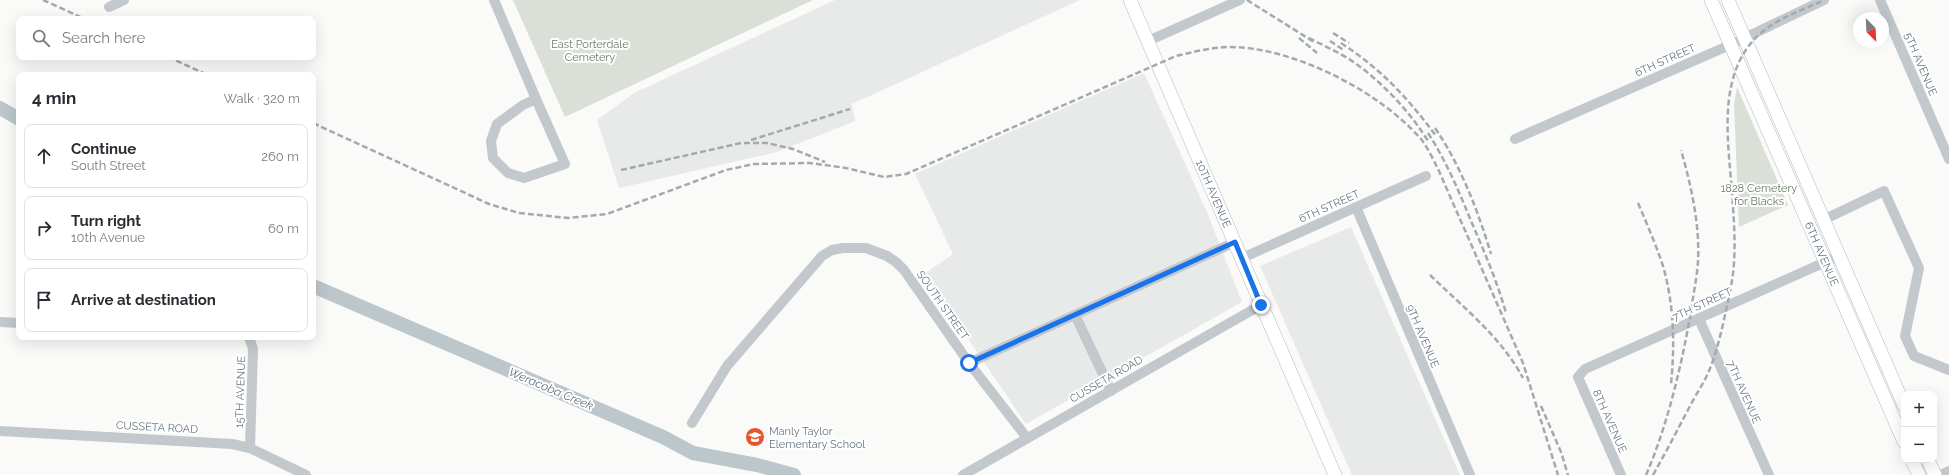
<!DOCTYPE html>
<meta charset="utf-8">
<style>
:root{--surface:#fff;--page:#f7f7f7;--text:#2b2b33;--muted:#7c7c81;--line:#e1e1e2}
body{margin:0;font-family:Raleway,sans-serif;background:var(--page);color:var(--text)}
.controls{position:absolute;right:12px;bottom:12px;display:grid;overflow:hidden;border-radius:8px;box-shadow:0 4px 16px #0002}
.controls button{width:36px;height:36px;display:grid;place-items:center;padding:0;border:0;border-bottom:1px solid var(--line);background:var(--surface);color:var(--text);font:20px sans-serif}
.compass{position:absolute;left:1853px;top:12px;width:36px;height:36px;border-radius:50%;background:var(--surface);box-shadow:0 4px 16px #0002;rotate:156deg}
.stop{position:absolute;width:12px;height:12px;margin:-9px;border:3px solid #1a73e8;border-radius:50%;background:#fff}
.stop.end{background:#1a73e8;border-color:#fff;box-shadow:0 1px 4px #0008}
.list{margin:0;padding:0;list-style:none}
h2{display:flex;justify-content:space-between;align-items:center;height:52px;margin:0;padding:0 16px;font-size:17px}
h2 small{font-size:13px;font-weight:400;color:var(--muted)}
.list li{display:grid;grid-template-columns:26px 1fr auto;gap:12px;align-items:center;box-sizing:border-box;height:64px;margin:0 8px 8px;padding:0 8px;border:1px solid var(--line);border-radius:8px}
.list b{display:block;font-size:15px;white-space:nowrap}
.list p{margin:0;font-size:13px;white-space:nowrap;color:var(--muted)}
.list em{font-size:13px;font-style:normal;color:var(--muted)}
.icon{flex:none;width:22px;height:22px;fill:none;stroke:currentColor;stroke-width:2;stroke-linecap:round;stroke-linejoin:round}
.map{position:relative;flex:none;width:1949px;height:475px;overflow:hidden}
.search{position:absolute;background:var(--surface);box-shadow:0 4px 16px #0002;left:16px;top:16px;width:300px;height:44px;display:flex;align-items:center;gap:10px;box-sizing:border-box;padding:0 14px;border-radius:8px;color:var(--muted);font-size:15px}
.panel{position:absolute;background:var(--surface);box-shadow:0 4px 16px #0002;left:16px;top:72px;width:300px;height:268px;border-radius:8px}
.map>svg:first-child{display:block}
</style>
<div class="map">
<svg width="1949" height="475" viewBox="0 0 1949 475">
<rect width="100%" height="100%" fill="#fafaf8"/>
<g fill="#e8e9e9">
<polygon points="835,0 1080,0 852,104 855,121 777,152 619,188 597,120 634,93"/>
<polygon points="1144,73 1207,212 1242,302 1026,424 924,274 953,254 915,174"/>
<polygon points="1351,227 1460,475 1352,475 1260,266"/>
</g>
<g fill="#dadfd7">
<polygon points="513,0 813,0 565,117"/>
<polygon points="1737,87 1788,205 1739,227 1734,105"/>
</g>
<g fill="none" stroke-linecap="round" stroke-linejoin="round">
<g stroke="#bbc7cb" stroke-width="14">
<polyline points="0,108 19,119"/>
<polyline points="313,286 663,437 693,453 757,465 794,475"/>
</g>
<defs>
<g id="major">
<path id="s1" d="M 1130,0 L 1335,475"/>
<path id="s2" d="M 1711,0 L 1904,442"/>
<polyline points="1728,0 1904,405"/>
<polyline points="1912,460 1919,475"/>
<polyline points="1928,460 1935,475"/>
</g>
</defs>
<use href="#major" stroke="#b5babe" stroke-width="14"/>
<g stroke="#c3c8cc" stroke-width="10">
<polyline points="494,0 536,99"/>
<polyline points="1880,0 1949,159"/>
<polyline points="109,7 124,0"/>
<polyline points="1148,41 1240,0"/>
<polygon points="536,99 565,164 524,178 508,173 493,158 491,141 497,124 523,105"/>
<polyline points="1515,139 1730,45 1824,0"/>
<polyline points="1356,207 1470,475"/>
<polyline points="1823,220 1884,191 1919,268 1905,336 1914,356 1949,370"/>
<polyline points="1242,258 1426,176"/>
<polyline points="1075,315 1111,391"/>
<polyline points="1699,319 1769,475"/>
<polyline points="0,322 19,323"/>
<polyline points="249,337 253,349 250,448"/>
<polyline points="969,363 1235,242"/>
<polyline points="692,423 727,366 822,256 832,250 843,248 866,248 887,256 896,262 904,270 969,363 1027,438"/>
<polyline points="0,431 232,444 250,448 306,475"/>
<polyline points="963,475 1261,305"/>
<polyline points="1621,475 1578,377 1585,369 1839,256"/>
<polyline points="1940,475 1949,471"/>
</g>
<use href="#major" stroke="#fff" stroke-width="13"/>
<g stroke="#a2aab0" stroke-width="2.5" stroke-dasharray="6 3" stroke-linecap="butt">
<polyline points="43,0 85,19"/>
<polyline points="1247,0 1314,42"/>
<polyline points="1333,33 1349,43"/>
<polyline points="1299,38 1317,53"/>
<path d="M 1309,38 C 1324,46 1341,53 1355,63 C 1383,83 1410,112 1428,141"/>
<polyline points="1330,41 1345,51"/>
<path d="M 1341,43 C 1381,69 1408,98 1436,136"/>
<polyline points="168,57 208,75"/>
<path d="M 313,123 L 489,204 L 519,213 L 568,218 L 607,214 L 726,170 L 754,164 L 810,163 L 846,168 L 884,177 L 906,174 L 1176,56 C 1193,52 1209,48 1227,47 C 1292,46 1379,91 1421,139 C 1428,148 1434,161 1439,171 L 1523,363 L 1558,475"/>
<path d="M 1435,128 C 1461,166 1478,211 1491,254"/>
<path d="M 1428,133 C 1446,161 1459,191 1471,221 C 1484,251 1497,281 1506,313"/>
<polyline points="751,140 850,109"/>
<polyline points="621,170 741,143 767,143 793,149 825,162"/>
<path d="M 1638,203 C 1647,224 1656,245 1663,266 C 1674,304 1675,345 1671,384"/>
<path d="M 1430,275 C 1463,307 1501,337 1523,378"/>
<polyline points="1541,406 1561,452 1568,475"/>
<path d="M 1646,475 C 1668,424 1681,367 1691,312 C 1693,295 1697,278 1698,261 C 1700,225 1691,185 1681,150"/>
<path d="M 1653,475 C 1666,452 1678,429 1690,406 C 1696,394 1704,383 1709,371 C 1719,347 1726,311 1731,286 C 1737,256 1734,222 1732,192 C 1728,139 1716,71 1762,32 C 1780,17 1803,10 1824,0"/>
</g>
</g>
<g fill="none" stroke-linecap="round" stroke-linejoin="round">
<polyline stroke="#1a73e8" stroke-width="5" points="969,363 1235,242 1261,305"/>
</g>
<defs>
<symbol id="school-disc" viewBox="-11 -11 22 22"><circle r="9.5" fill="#e6542c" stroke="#fff"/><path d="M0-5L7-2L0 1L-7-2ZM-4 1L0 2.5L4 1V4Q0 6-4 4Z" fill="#fff"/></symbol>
</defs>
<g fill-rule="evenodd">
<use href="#school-disc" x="744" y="426" width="22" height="22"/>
</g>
<g text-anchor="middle" stroke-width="4" stroke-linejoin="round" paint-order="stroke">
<g font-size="11" fill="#687a64" stroke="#fff">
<text x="590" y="48">East Porterdale<tspan x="590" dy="13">Cemetery</tspan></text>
<text x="1759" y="192">1828 Cemetery<tspan x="1759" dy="13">for Blacks</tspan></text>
</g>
<g font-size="11" fill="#657683" stroke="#fff">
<text transform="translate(1665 60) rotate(-24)" y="4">6TH STREET</text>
<text transform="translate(1921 64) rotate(67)" y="4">5TH AVENUE</text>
<text dy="4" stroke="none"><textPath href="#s1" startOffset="211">10TH AVENUE</textPath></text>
<text transform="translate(1329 206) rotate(-24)" y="4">6TH STREET</text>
<text dy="4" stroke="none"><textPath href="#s2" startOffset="277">6TH AVENUE</textPath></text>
<text transform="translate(1702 304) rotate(-25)" y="4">7TH STREET</text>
<text transform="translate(943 305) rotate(55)" y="4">SOUTH STREET</text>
<text transform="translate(1423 336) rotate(67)" y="4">9TH AVENUE</text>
<text transform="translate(1106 379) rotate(-30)" y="4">CUSSETA ROAD</text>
<text transform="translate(240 392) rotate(-88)" y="4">15TH AVENUE</text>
<text transform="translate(1744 392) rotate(66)" y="4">7TH AVENUE</text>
<text transform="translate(1610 421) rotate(66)" y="4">8TH AVENUE</text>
<text transform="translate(157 427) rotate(3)" y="4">CUSSETA ROAD</text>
</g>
<g font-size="11" fill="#657683" stroke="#fff" text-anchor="start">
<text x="769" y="435">Manly Taylor<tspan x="769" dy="13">Elementary School</tspan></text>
</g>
<g font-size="12" font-style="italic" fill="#5f757c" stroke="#fff">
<text transform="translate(551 389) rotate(23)" y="4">Weracoba Creek</text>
</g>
</g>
</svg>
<div class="controls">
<button>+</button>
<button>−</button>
</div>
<svg class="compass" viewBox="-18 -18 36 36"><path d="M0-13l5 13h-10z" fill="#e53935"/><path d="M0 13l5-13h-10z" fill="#7c7c81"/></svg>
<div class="stop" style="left:969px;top:363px"></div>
<div class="stop end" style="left:1261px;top:305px"></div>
<div class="search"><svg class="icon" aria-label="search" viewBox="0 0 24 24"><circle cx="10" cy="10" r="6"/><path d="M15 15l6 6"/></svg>Search here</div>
<section class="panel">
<h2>4 min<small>Walk · 320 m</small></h2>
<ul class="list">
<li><svg class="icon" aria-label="ahead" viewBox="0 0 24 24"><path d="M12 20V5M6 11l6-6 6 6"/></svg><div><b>Continue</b><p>South Street</p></div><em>260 m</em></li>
<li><svg class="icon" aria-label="right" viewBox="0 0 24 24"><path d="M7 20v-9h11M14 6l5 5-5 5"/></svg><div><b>Turn right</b><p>10th Avenue</p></div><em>60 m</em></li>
<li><svg class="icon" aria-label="arrive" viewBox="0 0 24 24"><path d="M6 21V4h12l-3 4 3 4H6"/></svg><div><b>Arrive at destination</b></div></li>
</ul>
</section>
</div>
